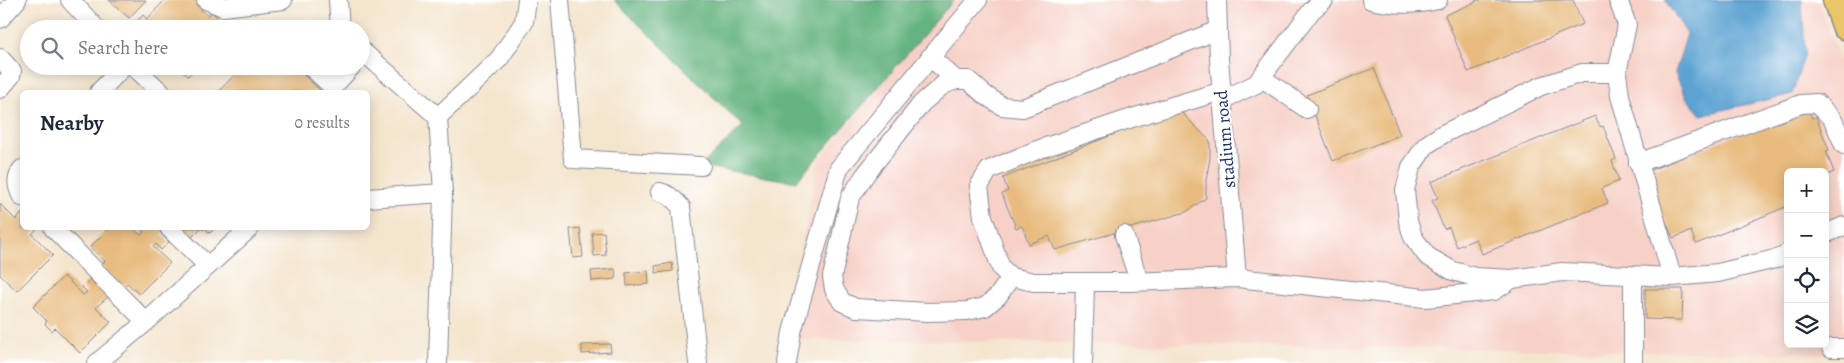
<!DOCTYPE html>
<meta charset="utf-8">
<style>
:root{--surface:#fff;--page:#f2f2f3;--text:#1f2937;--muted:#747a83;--line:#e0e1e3}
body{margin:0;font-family:Alegreya,serif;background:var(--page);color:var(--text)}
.controls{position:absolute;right:15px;bottom:15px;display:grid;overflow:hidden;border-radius:8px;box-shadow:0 2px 12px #0003}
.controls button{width:45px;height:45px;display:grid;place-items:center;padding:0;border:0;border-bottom:1px solid var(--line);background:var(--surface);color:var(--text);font:25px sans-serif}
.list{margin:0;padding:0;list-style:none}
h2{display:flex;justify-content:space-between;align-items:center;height:65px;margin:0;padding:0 20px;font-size:21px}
h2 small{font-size:16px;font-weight:400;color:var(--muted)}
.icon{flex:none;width:28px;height:28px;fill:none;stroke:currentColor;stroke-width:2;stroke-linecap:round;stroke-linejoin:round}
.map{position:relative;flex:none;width:1844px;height:363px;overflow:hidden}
.search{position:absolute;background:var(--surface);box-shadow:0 2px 12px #0003;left:20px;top:20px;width:350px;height:55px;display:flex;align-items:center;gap:12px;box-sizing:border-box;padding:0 18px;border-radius:28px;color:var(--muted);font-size:19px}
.panel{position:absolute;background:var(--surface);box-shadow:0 2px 12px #0003;left:20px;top:90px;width:350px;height:140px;border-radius:8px}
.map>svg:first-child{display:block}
</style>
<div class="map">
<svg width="1844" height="363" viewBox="0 0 1844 363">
<rect width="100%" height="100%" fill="#fff"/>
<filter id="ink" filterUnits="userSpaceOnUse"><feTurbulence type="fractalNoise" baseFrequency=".02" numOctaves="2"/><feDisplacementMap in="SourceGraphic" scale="10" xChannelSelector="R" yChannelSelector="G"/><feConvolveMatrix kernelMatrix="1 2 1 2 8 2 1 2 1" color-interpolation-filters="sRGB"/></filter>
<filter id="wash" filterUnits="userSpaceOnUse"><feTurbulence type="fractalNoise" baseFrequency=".0096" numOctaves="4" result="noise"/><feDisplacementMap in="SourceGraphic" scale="20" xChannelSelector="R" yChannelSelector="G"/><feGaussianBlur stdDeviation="1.12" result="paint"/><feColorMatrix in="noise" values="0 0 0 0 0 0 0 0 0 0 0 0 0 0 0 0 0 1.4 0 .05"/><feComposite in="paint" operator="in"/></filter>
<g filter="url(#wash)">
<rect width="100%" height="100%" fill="#f4e5cd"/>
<path fill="#f7d1c7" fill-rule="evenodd" d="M 949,0 L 1818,0 L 1844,73 L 1844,354 L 783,339 L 818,162 ZM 1788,172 L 1825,172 L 1825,344 L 1788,344 Z"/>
<polygon fill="#65b47f" stroke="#40726e" points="614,0 954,0 796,182 701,166 743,126"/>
<polygon fill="#5ba3d2" stroke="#3b6998" points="1665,0 1802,0 1805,53 1792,94 1701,115 1686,97 1675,73 1687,34"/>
<g id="blocks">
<g fill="#e8bb7e">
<polygon points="109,0 146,0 129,18"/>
<polygon points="165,0 198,0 199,1 196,5 208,16 212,12 220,20 218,23 224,29 137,29 133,25 143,15 147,19"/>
<polygon points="1475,0 1573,0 1583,24 1468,72 1445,15 1476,2"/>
<polygon points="177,66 197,66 188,76"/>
<polygon points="243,66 288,66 290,69 294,66 322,92 218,92"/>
<polygon points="1374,68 1400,135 1333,161 1307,95"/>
<polygon points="1807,106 1812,118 1816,117 1829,150 1826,151 1834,172 1825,176 1825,172 1788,172 1788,206 1696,244 1691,231 1673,238 1664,217 1659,219 1646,172"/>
<polygon points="1178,109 1210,141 1210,158 1206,180 1206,198 1186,212 1055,250 1049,236 1029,244 1022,226 1016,228 1002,194 1008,191 1003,178"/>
<polygon points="1595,116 1600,127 1603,126 1616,159 1612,161 1619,181 1602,188 1608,203 1482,254 1476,239 1457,247 1449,227 1444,229 1432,200 1438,198 1431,182"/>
<polygon points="0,204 16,220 22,213 22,228 38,228 32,234 53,255 17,291 0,275"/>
<polygon points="109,228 133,228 141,235 144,232 139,228 161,228 165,231 161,234 169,242 161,250 156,244 153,247 170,263 139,294 127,283 123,287 101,265 105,261 90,247"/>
<polygon points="181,228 215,228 210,233 205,228 203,230 201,228 191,238"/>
<polygon points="580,228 583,257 573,258 570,229"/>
<polygon points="604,232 606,255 594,256 592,233"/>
<polygon points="672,263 673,271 656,273 655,266"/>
<polygon points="615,269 616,279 592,281 591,271"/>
<polygon points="648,271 649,284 627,286 626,273"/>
<polygon points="64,276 83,295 87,292 82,287 90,279 96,286 100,282 108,290 105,294 108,297 96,307 111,322 80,353 55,328 52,331 45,324 47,321 33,307"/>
<polygon points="1645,289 1683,289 1682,320 1645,319"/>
<polygon points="610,344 611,352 582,354 582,345"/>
</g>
</g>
</g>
<g filter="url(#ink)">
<use href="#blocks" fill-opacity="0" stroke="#888a96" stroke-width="1"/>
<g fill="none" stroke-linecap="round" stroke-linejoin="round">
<defs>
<g id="minor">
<polyline points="70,0 97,29"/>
<polyline points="206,0 223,7 283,0"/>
<polyline points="338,0 340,29"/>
<polyline points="560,0 573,159 701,166"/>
<polyline points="1217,0 1219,59 1237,278"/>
<path d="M 1371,0 C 1393,5 1416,5 1438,0"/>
<polyline points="1618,0 1627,25 1617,73 1620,96 1672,277"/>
<polyline points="0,19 17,0"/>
<polyline points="361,50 438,117 443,193 438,363"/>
<polyline points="930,57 956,80"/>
<polyline points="0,58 12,71 11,76 0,89"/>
<polyline points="133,66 161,92"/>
<polyline points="310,66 333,87 352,66"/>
<polyline points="1617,73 1582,73 1541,86 1443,134 1426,145 1411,167 1405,190 1408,221 1413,237 1427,256 1453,271 1475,277 1512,279 1562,272 1672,277 1718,273 1775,259 1788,253"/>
<polyline points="1262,78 1307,109"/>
<polyline points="1222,91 1135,117 1037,150 989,170 979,186 983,217 1001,268 1011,277 1034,282 1130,282 1237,278 1425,298 1494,291 1512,279"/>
<polyline points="99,92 124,66"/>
<polyline points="1222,100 1256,84 1312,10 1324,0"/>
<polyline points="438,117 499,59 524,22 527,0"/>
<polyline points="1638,163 1801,104 1817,103 1833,120 1844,145"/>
<path d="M 22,169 C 15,178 17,188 22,197"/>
<path d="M 660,192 C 669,194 675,200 681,207 L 698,363"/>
<polyline points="368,198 443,193"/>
<polyline points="53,228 146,322"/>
<polyline points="169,228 208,266"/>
<polyline points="1825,234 1844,226"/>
<polyline points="1124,235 1139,281"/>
<polyline points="1011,277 998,296 985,307 967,311 928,312 856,308 842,302 834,289 832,277 850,198 865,175 922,103 943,85 956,80 968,80 985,95 1002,106 1023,108 1218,30"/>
<polyline points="1831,348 1844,348"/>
<polyline points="97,363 146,322 250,228"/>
<polyline points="787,363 792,332 839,168 978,0"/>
<polyline points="1083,363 1085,282"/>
<polyline points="1633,363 1633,276"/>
</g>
<polyline id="major" points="1834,0 1844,28"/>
</defs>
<use href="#minor" stroke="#888a96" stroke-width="20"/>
<use href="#major" stroke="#888a96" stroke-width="25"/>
<use href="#minor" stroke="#fff" stroke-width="18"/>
<use href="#major" stroke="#ebc669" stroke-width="22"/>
</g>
</g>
<g text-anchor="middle" stroke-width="4.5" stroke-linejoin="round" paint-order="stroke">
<g font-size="18" fill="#1b2f5e" stroke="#fff">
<text transform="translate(1225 139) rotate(-95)" y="6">stadium road</text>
</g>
</g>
</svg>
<div class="controls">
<button>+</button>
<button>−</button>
<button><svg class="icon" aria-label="locate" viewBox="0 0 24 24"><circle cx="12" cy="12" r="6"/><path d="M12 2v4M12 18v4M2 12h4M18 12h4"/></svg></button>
<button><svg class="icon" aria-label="layers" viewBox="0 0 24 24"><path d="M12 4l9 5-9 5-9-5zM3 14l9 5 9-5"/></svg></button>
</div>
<div class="search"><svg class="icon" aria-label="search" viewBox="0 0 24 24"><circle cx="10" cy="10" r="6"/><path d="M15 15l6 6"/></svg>Search here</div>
<section class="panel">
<h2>Nearby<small>0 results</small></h2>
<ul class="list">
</ul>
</section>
</div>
